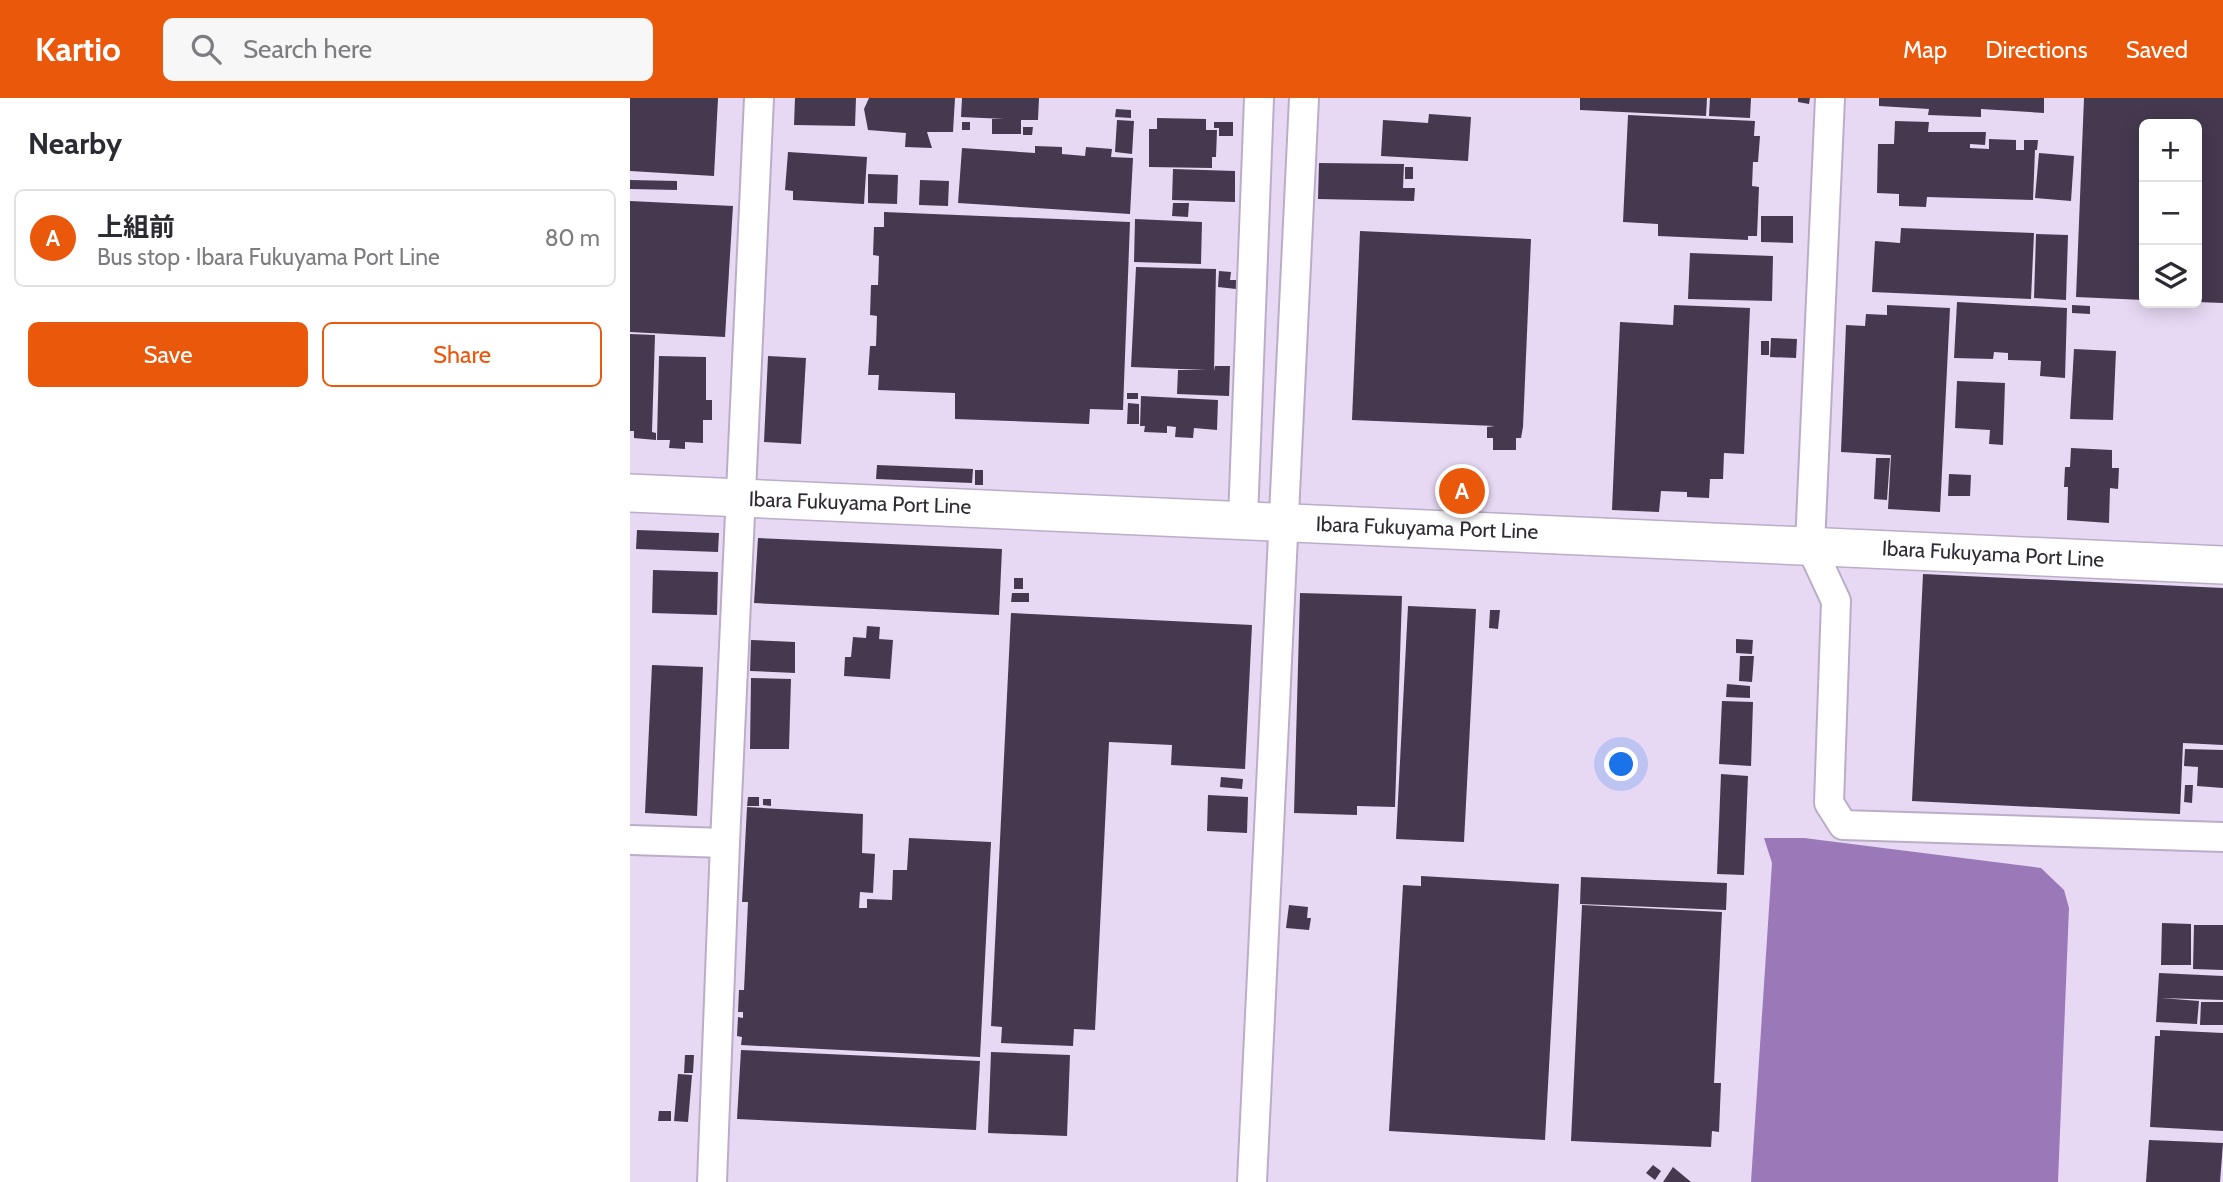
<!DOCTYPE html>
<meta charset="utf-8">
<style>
:root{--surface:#fff;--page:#f7f7f7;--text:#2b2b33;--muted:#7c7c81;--line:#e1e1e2;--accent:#ea580c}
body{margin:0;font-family:Cabin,"Noto Sans JP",sans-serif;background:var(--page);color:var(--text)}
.controls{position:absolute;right:21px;top:21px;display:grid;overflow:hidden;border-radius:10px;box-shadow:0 4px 18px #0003}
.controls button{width:63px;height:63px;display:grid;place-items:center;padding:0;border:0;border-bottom:2px solid var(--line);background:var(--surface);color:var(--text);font:35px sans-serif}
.you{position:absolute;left:992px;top:667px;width:24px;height:24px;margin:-18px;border:5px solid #fff;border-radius:50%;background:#1a73e8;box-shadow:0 0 0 10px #1a73e833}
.badge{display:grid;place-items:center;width:46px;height:46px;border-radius:50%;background:var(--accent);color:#fff;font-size:23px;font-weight:700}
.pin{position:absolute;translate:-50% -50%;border:4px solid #fff;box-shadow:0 2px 7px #0006}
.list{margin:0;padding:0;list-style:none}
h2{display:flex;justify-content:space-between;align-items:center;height:91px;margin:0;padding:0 28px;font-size:30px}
h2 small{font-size:23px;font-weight:400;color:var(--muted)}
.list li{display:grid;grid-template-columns:46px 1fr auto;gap:21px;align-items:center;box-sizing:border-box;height:98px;margin:0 14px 14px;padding:0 14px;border:2px solid var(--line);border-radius:10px}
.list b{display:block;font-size:26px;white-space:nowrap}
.list p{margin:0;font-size:23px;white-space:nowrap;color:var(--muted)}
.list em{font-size:23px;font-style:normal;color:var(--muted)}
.actions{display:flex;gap:14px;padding:21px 28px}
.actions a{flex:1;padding:16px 0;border:2px solid var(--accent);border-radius:10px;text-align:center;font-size:24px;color:var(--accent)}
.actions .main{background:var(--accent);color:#fff}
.icon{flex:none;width:38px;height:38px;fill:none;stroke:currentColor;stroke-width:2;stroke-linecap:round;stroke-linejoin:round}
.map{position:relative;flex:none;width:1593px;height:1084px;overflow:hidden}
header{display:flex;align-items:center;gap:42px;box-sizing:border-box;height:98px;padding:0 35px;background:var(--accent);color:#fff}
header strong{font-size:33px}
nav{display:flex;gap:38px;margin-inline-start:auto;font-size:24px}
.search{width:490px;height:63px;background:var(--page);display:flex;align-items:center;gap:18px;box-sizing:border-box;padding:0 24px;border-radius:10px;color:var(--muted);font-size:26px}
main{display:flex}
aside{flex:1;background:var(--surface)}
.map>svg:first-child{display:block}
</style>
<header>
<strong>Kartio</strong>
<div class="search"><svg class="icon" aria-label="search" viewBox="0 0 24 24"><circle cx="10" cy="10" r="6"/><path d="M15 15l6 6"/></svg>Search here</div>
<nav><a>Map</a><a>Directions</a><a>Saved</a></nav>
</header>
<main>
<aside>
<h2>Nearby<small></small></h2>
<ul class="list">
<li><span class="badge">A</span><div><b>上組前</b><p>Bus stop · Ibara Fukuyama Port Line</p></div><em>80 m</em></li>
</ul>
<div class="actions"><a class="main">Save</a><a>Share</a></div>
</aside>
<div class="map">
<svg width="1593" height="1084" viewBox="0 0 1593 1084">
<rect width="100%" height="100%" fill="#e7d9f4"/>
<polygon fill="#9b78b7" points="1134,740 1174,740 1411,770 1434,792 1439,810 1428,1084 1121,1084 1142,765"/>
<g fill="#45394f">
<polygon points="0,0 88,0 84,78 0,73"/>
<polygon points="165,0 226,0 225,28 164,27"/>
<polygon points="239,0 325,0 323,34 297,34 302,50 275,49 276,35 238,32 234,11"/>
<polygon points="332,0 409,0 408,22 391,22 391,36 362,36 362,21 375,21 331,19"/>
<polygon points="950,0 1077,0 1076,18 950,12"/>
<polygon points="1080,0 1121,0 1120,20 1079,18"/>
<polygon points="1168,0 1180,0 1179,6 1168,4"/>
<polygon points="1249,0 1414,0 1414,15 1351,11 1351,19 1298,17 1299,11 1249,8"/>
<polygon points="1454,0 1593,0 1593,205 1567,204 1567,26 1514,26 1514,202 1446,199"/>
<polygon points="486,11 501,12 501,20 485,19"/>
<polygon points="799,16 841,19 838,63 751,58 753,22 798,25"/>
<polygon points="998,17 1125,23 1124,38 1130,38 1128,64 1123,64 1122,88 1129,89 1127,138 1118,138 1118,142 1028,138 1028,126 993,124"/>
<polygon points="527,20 576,21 576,32 587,32 586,59 582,59 582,70 519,69 519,31 527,31"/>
<polygon points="487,22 504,23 502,56 485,54"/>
<polygon points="1265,23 1299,24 1298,34 1356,34 1355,47 1340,46 1340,50 1359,51 1359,41 1386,42 1386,52 1394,52 1394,42 1408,42 1407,52 1405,52 1403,102 1297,99 1296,109 1269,108 1269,96 1247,95 1248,46 1264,46"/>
<rect x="332" y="24" width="8" height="8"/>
<polygon points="584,24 603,24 603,38 589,38 589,30 584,30"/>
<polygon points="393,29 403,29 402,37 393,37"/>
<polygon points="405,48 432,49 432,56 455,58 456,49 482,51 481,59 503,60 500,116 328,105 332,50 405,55"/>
<polygon points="158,54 237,59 234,106 163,102 163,93 155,92"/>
<polygon points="1409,55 1444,58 1441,103 1405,100"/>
<polygon points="689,65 774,66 773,90 785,90 784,103 688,101"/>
<rect x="775" y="69" width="8" height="12"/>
<polygon points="543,71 605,73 605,104 542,102"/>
<polygon points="238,76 268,77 267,106 238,105"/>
<polygon points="0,82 47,83 47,92 0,91"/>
<polygon points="290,82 319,83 318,108 289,107"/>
<polygon points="0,103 103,108 95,239 0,234"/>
<polygon points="543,105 559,105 558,119 542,118"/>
<polygon points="254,114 500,124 493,312 460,311 459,326 325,321 325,295 248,292 249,277 238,277 240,248 246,248 247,218 240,217 241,187 248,187 249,158 243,157 244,129 254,129"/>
<polygon points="1131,118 1163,118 1163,145 1131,144"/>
<polygon points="505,121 572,124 571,166 504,164"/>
<polygon points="1271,130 1404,135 1401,201 1242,194 1245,143 1270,145"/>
<polygon points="730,133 901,141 893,329 891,340 886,340 886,352 863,352 863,340 857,340 857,329 865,328 722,322"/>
<polygon points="1406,136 1438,137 1436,202 1404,200"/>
<polygon points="1060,155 1143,158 1142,203 1058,201"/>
<polygon points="506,169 586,171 584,273 585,268 600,268 599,298 547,296 548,272 576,272 501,269"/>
<polygon points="589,173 601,174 600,182 606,182 606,191 588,189"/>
<polygon points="1327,204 1437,210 1435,280 1410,278 1411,263 1378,262 1378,255 1364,254 1363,261 1324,260"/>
<polygon points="1044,207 1120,210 1114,356 1094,355 1093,381 1080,381 1079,400 1057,399 1057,394 1031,393 1029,414 982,412 990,224 1043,227"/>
<polygon points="1257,207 1320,210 1310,414 1258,411 1261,357 1211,354 1216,227 1235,228 1236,216 1257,217"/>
<polygon points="1442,207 1460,208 1460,216 1442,215"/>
<polygon points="0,236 25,237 22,334 26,335 26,342 4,340 4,333 0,333"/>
<polygon points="1141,240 1167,241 1166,260 1140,259"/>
<rect x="1131" y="243" width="8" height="14"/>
<polygon points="1444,251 1486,253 1483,322 1440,321"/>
<polygon points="29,258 76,259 76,302 82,302 82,322 73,322 73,345 55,344 55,351 39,350 40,342 27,342"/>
<polygon points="138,258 176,260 171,346 134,344"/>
<polygon points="1327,283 1375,285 1373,347 1359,346 1360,332 1325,330"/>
<rect x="497" y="295" width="11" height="6"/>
<polygon points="511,298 588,302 587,332 564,330 563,340 545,339 546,329 537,328 537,335 514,334 515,328 510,328"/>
<polygon points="498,305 509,306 509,326 497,326"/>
<polygon points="1441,350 1482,352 1482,370 1489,370 1488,391 1480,390 1479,425 1437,422 1438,389 1434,389 1435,369 1440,369"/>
<polygon points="1246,360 1260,360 1257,402 1244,401"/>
<polygon points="247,367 343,371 342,385 246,381"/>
<rect x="345" y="372" width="8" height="15"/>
<polygon points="1319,376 1341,377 1340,398 1318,398"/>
<polygon points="7,432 89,435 88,454 6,451"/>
<polygon points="128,440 372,451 369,517 124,505"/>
<polygon points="23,472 88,474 87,517 22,515"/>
<polygon points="1293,476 1593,490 1593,647 1553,645 1550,716 1282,703"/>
<rect x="384" y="480" width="9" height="11"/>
<polygon points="382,495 399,495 399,504 381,504"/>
<polygon points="670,495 772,498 765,709 727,708 727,717 664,715"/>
<polygon points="778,508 846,511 834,744 766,741"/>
<polygon points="860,512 870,512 868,531 859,530"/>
<polygon points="381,515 622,527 615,671 541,667 542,647 479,644 465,932 444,931 443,948 371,945 372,929 361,928"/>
<polygon points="237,528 250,529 249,541 263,542 260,581 214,578 215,559 221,559 223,539 236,540"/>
<polygon points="1106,541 1123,542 1122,556 1106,555"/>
<polygon points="121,542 165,544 165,575 120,573"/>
<polygon points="1110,558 1124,558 1122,584 1109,583"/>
<polygon points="22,567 73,569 67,718 15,715"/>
<polygon points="121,580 161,581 159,651 120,651"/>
<polygon points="1097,586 1120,588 1120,600 1096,599"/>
<polygon points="1092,603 1123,604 1121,668 1089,666"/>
<polygon points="1555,651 1593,652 1593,690 1567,688 1568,669 1554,668"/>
<polygon points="1091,676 1118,678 1114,777 1087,776"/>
<polygon points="591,679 613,681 612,691 590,689"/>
<polygon points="1555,687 1563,687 1562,705 1554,704"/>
<polygon points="578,697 618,699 617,735 577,733"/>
<polygon points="118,699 129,699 129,708 117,708"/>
<polygon points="133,701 141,701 141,708 133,707"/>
<polygon points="117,709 233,716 232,755 245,756 243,795 230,794 229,810 237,810 237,801 262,802 263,772 277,772 279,740 361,744 350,959 111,947 112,939 107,938 108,919 113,920 113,914 108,914 109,892 114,892 118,804 112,804"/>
<polygon points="791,778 929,786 915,1042 759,1033 773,787 791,788"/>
<polygon points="951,779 1097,785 1096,812 950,806"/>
<polygon points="659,807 678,809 677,820 681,820 679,832 656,830"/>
<polygon points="952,807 1092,814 1084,985 1091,985 1089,1034 1082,1033 1081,1049 941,1043"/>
<polygon points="1532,825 1561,826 1561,867 1531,867"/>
<polygon points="1564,827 1593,827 1593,872 1563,871"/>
<polygon points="1529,875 1593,878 1593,902 1531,900 1569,903 1567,926 1526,924"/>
<polygon points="1571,904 1593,904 1593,927 1570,927"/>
<polygon points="1530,932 1593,935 1593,1033 1520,1029 1525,938 1530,938"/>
<polygon points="111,952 350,963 346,1032 107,1021"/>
<polygon points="361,954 440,957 437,1038 358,1035"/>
<polygon points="55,957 64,957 63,975 54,975"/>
<polygon points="48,976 62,977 58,1024 44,1023"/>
<polygon points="29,1013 41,1013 41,1023 28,1023"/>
<polygon points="1519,1042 1593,1045 1590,1084 1516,1084"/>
<polygon points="1023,1067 1031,1073 1025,1082 1016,1075"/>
<polygon points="1043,1069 1061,1084 1033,1084"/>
</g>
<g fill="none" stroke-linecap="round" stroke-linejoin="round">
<defs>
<g id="minor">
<polyline points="1200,0 1180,447 1206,503 1199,705 1213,727 1593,739"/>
<polyline points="613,421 629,0"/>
<polyline points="0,742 95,745"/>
<polyline points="82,1084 95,745 129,0"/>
<polyline points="622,1084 674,0"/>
</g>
<polyline id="major" points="0,395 1593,467"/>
</defs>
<use href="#minor" stroke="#bbadc7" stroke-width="32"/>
<use href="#major" stroke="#bbadc7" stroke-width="40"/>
<use href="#minor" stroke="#fff" stroke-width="28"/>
<use href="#major" stroke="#fff" stroke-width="37"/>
</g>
<g text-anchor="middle" stroke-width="7" stroke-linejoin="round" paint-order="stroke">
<g font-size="21" fill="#302a35" stroke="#fff">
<text transform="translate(230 405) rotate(2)" y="7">Ibara Fukuyama Port Line</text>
<text transform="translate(797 430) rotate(2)" y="7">Ibara Fukuyama Port Line</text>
<text transform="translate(1363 456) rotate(3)" y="7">Ibara Fukuyama Port Line</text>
</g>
</g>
</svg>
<div class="controls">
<button>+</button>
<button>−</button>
<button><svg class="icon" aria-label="layers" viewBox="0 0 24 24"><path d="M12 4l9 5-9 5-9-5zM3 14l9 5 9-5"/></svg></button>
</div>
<div class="you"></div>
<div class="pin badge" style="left:832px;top:393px">A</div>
</div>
</main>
